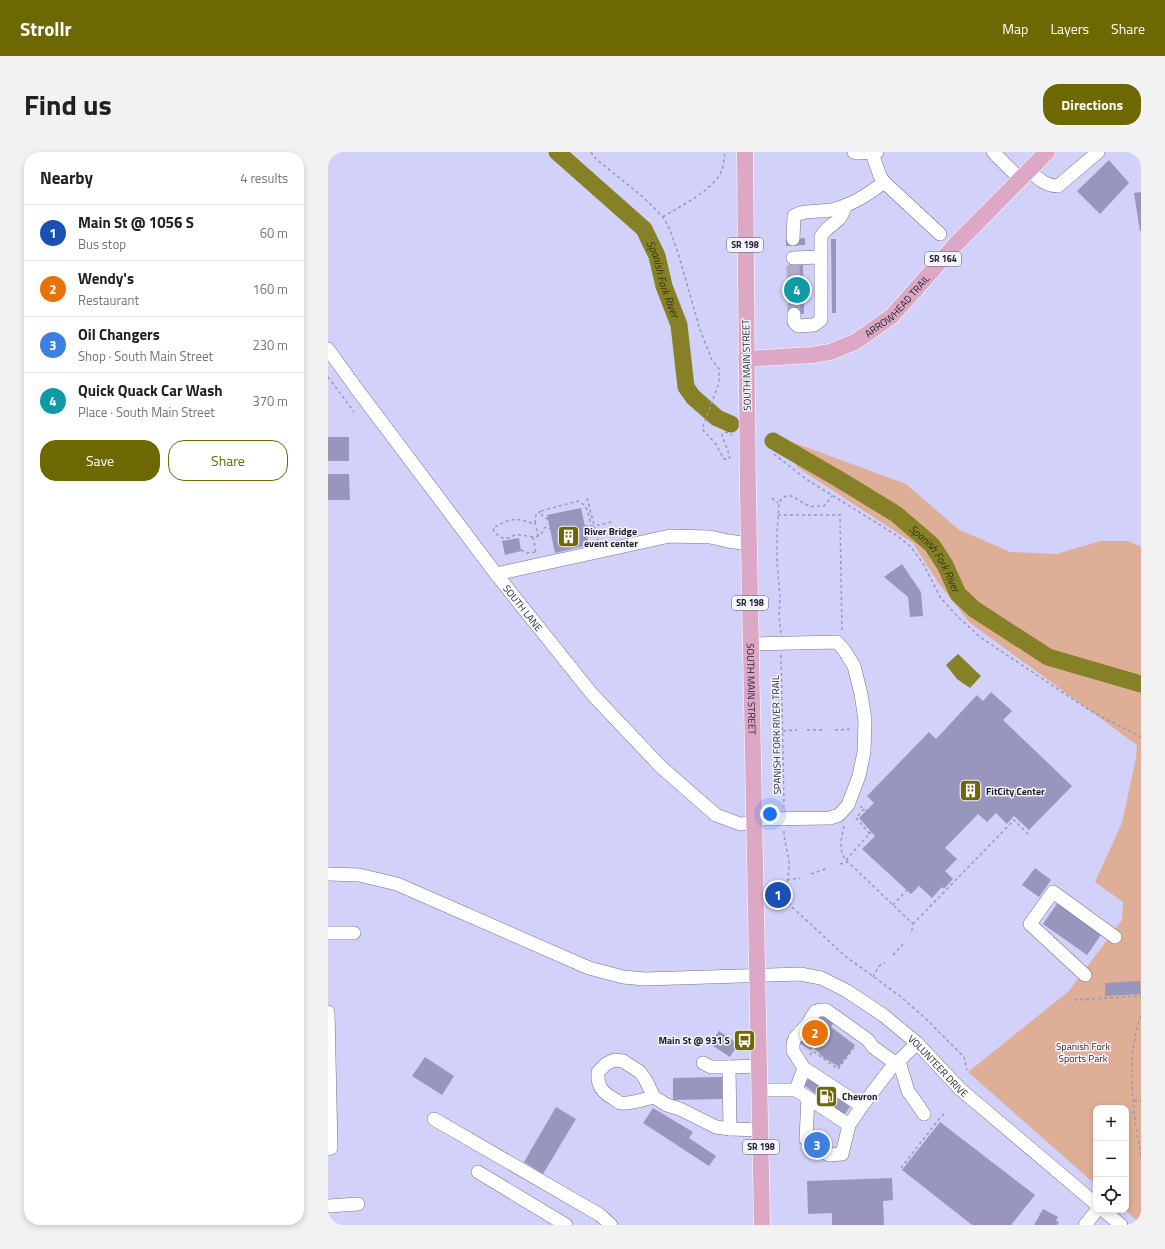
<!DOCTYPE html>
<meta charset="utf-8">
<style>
:root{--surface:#fff;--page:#f2f2f2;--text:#202124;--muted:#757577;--line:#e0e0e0;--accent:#6d6801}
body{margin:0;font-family:"Titillium Web",sans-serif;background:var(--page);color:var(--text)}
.controls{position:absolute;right:12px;bottom:12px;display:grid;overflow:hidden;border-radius:8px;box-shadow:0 2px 6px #0003}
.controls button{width:36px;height:36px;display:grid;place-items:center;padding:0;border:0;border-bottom:1px solid var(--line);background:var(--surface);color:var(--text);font:20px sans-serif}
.you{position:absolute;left:442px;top:662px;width:14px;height:14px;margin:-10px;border:3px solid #fff;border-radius:50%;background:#1a73e8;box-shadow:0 0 0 6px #1a73e833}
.badge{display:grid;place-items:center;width:26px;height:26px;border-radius:50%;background:var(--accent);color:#fff;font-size:13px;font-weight:700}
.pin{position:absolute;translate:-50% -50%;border:2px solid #fff;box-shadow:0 1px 4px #0006}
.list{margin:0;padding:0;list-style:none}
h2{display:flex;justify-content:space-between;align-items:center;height:52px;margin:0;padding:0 16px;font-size:17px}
h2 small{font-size:13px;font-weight:400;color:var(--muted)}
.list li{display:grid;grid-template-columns:26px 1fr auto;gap:12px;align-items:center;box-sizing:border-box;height:56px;padding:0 16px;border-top:1px solid var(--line)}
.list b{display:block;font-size:15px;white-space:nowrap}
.list p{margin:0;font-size:13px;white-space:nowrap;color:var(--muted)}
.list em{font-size:13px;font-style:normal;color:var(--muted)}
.actions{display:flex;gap:8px;padding:12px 16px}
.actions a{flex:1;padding:9px 0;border:1px solid var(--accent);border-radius:16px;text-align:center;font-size:14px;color:var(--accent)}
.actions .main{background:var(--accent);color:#fff}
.icon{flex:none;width:22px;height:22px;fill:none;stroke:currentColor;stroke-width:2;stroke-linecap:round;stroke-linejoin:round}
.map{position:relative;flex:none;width:813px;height:1073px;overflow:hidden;border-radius:16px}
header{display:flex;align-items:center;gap:24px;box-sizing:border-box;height:56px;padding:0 20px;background:var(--accent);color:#fff}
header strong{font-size:19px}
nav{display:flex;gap:22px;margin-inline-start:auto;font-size:14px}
.intro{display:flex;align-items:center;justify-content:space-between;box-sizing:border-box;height:96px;padding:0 24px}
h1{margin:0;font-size:28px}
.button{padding:10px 18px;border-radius:16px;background:var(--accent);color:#fff;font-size:14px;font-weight:700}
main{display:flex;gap:24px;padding:0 24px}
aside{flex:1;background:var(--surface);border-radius:16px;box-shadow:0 2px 6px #0003}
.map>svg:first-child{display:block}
</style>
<header>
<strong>Strollr</strong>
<nav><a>Map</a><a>Layers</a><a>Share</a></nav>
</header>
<div class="intro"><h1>Find us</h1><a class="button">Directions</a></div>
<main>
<aside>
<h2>Nearby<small>4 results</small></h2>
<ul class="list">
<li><span class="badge" style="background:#1a4fb4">1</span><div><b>Main St @ 1056 S</b><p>Bus stop</p></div><em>60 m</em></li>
<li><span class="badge" style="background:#e8710a">2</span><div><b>Wendy's</b><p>Restaurant</p></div><em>160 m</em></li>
<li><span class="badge" style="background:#3f7fe0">3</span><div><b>Oil Changers</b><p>Shop · South Main Street</p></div><em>230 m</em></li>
<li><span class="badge" style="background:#0f9aa8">4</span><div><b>Quick Quack Car Wash</b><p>Place · South Main Street</p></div><em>370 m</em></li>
</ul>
<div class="actions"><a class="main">Save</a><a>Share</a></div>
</aside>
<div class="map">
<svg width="813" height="1073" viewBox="0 0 813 1073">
<rect width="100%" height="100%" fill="#d2d1f9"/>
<polygon fill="#dfae96" points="464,290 578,332 630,377 682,400 728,402 773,389 800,389 813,395 813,1072 797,1058 798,956 768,956 768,1033 640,920 741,839 794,768 795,750 767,730 794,671 808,606 809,593 641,470 609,429 585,391 469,315"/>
<polygon fill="#868127" points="630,502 653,524 642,536 629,527 618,513"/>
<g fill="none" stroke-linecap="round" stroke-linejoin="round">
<g stroke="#868127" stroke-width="17">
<path id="s1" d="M 229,0 L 316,77 L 329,104 L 336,134 L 351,173 L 358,235 L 365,245 L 389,266 L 403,272"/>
<path id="s2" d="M 445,289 L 509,326 L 568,362 L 604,393 L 617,413 L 630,442 L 646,457 L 720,505 L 813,532"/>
</g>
</g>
<g fill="#9896bc">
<polygon points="781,8 801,31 772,62 749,39"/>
<polygon points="813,40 813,79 812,79 806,41"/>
<polygon points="477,86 477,93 458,94 458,87"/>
<polygon points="503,87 508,87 508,161 504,161"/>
<polygon points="462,113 475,113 476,162 463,162"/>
<rect x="0" y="285" width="21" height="24"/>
<polygon points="0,322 21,322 22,348 0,348"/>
<polygon points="253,356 261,393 227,401 219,363"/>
<polygon points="191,386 193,399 177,403 174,389"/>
<polygon points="574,412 593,440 595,464 582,465 580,445 556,425"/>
<polygon points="663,540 684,559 675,568 744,634 701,678 686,664 679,672 668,661 659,670 650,662 617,696 629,707 617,719 625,727 616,737 614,735 604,746 591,734 583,742 534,697 547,684 531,666 546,651 539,644 601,580 608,587 649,543 655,549"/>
<polygon points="707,716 723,728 711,745 694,733"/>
<polygon points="731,749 775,780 759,803 715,772"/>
<polygon points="812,829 813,842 777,844 777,831"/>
<polygon points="492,861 506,871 503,875 527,893 511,915 496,906 485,895 483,898 468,889"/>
<polygon points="391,879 410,892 402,905 382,892"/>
<polygon points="97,905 126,924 114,943 84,924"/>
<polygon points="394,925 394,947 345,948 345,926"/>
<polygon points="482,925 522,955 516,963 476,933"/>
<polygon points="228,955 248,967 215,1022 196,1010"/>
<polygon points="325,956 365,980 361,986 388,1004 381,1014 315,971"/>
<polygon points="612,970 707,1043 683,1073 644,1073 574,1018"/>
<polygon points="490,978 502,986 487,1008 475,1000"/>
<polygon points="564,1026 565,1048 555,1049 556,1073 504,1073 504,1061 480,1062 479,1029"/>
<polygon points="715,1057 730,1065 728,1069 731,1070 729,1073 706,1073"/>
</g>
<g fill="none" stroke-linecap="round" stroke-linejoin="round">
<polyline stroke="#aeadd0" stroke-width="13" stroke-dasharray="13 6" stroke-linecap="butt" points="465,113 466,162"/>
<defs>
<g id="minor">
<polyline points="526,0 529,1 549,0"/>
<polyline points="665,0 692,27"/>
<polyline points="544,1 552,24 556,30 612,82"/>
<path d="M 701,18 C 710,26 717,34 730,34 L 770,0"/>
<path d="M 465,87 L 466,64 C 475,58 492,60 503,58 C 522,54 541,42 556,30"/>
<polyline points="465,106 492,105"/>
<path d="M 466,162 L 466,170 L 470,174 L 486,173 L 493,168 L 493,85 C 497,76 504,74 511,67 C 514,64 516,57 518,53"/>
<path id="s3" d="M 0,197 L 28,236 L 168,422 L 264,542 L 332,614 L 388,663 L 412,672 L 427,671"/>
<polyline points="168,422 342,384 382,385 400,389 421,392"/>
<polyline points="423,492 509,490 516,498 526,514 533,542 537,568 536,600 531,624 520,653 511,663 502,666 427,667"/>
<path id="s4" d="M 0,722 L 31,723 L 69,732 L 261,816 L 295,825 L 317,827 L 472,822 L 493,826 L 519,839 L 555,863 L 589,891 L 632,937 L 768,1052"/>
<polyline points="0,781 26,781"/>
<polyline points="757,823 702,772 725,740 787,785"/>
<polyline points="0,860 3,996 0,997"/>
<polyline points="571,909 580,939 596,962"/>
<polyline points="375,911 383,915 401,915"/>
<polyline points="567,911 545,895 540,888 498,858 493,858 488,859 485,863 480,872 467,886 465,892 465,899 476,916 534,954 567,911 574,906 589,891"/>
<polyline points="432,914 401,915 402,977 433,978"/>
<polyline points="432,938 468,938 476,916"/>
<polyline points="468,938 521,973 534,954"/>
<path d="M 326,945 C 317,947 300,953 292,951 C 290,950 288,948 286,947 C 274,940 269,934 270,920 L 278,912 L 286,908 L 295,909 L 312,920 L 317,927 L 326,945 L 339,953 L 352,957 L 388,975 L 402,977"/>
<polyline points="480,946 478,987 501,1003 514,1002 521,973"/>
<polyline points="106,967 272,1063 283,1073"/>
<polyline points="150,1020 238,1073"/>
<polyline points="0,1054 30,1052"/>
<polyline points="775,1058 793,1073"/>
<polyline points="757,1073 769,1058"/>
</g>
<g id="major">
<polyline points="417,0 419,242"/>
<path id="s5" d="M 418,207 L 484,203 L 502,200 L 527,190 L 564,164 L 627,93 L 719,0"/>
<path id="s6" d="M 420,343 L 434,1073"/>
</g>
</defs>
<use href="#minor" stroke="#737195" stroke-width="14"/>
<use href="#major" stroke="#fff" stroke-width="17"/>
<g stroke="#9998b8" stroke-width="1.5" stroke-dasharray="3 3" stroke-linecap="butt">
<polyline points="263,0 268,7 315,45 335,65 342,78 351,104 372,178 384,208 391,217 391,231 374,277 388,292 395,306 399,308 402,305 394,283 395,281 398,280 404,283"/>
<path d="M 335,65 C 352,54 382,40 392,22 C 396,15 396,7 397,0"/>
<polyline points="0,225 26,260"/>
<polyline points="446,302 478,327 568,383 582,394 595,411 612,445 628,463 652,485 761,558 813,585"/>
<polyline points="259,346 270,388"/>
<polyline points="444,346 447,349 450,351"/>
<path d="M 213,359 L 208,362 L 207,370 L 205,372 C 187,364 181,367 165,376 L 166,380 C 169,382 172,385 175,386 C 179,387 183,385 187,383 C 196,381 212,392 216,376 L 219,375 L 222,377"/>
<polyline points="450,363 512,363 514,481"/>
<path d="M 220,367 C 215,366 214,364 213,359 L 250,349 C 260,353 261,364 263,374"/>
<polyline points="207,370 210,384"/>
<polyline points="257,374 266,374 283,370"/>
<polyline points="205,385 208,401"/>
<polyline points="193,398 199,401 210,400"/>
<path d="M 453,481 L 451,464 L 452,445 L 449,410 L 449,382 L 451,351 C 460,334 472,352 482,354 C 486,355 491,354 496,354 L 504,344"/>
<polyline points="453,503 456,655"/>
<polyline points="479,578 496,578"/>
<polyline points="507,578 525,577"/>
<polyline points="455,579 469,578"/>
<polyline points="532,654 539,659"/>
<polyline points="536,657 528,666 542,682"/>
<path d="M 516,674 C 513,685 510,702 520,710"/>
<path d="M 456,679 C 456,690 460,699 461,710 C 462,727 454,738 463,754 L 517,804 L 572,844 L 597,866 L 636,905 L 639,918"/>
<polyline points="518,708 543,680"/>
<polyline points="512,712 520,710 585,772 583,782"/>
<polyline points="483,722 500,716"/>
<polyline points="459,728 472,726"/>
<polyline points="565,753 579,738"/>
<polyline points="585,772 686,668 700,682"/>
<polyline points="565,803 575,792"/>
<polyline points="545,825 551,814 557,811"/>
<polyline points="746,848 813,844"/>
<path d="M 813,864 C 797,904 805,962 813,1003"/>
<polyline points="482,903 485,899 510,917 528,893"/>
<polyline points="806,949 813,949"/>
<polyline points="573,1016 611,967 618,960"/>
</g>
<use href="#minor" stroke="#fff" stroke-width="13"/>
<use href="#major" stroke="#dda8c6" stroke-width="16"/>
<defs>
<polyline id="major-bridge" points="419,242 420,343"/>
</defs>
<use href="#major-bridge" stroke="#fff" stroke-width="17" stroke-linecap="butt"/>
<use href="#major-bridge" stroke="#dda8c6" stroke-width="16"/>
</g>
<defs>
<symbol id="building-square" viewBox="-11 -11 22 22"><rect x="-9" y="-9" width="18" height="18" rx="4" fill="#6d6801" stroke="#f5f5fe"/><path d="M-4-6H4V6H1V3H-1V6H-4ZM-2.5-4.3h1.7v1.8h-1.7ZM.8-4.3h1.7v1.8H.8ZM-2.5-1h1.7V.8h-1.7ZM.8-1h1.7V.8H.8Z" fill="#fff"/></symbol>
<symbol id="bus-square" viewBox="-11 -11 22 22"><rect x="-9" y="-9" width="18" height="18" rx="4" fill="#6d6801" stroke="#f5f5fe"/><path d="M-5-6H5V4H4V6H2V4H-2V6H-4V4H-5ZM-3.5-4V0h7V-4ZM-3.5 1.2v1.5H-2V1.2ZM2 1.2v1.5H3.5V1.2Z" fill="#fff"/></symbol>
<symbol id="fuel-square" viewBox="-11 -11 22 22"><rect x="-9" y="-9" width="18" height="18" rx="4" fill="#6d6801" stroke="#f5f5fe"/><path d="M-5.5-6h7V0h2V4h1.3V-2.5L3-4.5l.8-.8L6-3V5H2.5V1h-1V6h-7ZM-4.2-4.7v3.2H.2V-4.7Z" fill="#fff"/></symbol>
</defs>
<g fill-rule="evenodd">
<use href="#building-square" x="228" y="372" width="25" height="25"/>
<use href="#building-square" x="630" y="626" width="25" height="25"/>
<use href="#bus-square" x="404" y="876" width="25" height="25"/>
<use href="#fuel-square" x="486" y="932" width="25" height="25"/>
</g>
<g text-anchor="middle" stroke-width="3" stroke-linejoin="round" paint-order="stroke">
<g fill="#f5f5fe" stroke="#5e5e6b" stroke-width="1">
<rect x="399" y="86" width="36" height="14" rx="3"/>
<rect x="597" y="100" width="36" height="14" rx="3"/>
<rect x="404" y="444" width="36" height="14" rx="3"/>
<rect x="415" y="988" width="36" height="14" rx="3"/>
</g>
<g font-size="9" font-weight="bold" fill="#1e1d2c">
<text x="417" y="96">SR 198</text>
<text x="615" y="110">SR 164</text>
<text x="422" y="454">SR 198</text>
<text x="433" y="998">SR 198</text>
</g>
<g font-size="10" fill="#1e1d2c" stroke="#f5f5fe">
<text dy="4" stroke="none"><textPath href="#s5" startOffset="167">ARROWHEAD TRAIL</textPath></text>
<text transform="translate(418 213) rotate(-91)" y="4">SOUTH MAIN STREET</text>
<text dy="4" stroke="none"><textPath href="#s3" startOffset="324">SOUTH LANE</textPath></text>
<text dy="4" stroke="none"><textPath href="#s6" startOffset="194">SOUTH MAIN STREET</textPath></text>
<text transform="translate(448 583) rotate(-91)" y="4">SPANISH FORK RIVER TRAIL</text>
<text dy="4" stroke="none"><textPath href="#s4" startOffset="661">VOLUNTEER DRIVE</textPath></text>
</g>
<g font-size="10" font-weight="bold" fill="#1e1d2c" stroke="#f5f5fe" text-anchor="start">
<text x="256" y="383">River Bridge<tspan x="256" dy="12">event center</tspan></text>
<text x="658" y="643">FitCity Center</text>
<text x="402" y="892" text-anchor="end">Main St @ 931 S</text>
<text x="514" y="948">Chevron</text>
</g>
<g font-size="10" fill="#552306" stroke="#f5f5fe">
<text x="755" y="898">Spanish Fork<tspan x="755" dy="12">Sports Park</tspan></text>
</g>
<g font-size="11" font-style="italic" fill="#35330d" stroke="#f5f5fe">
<text dy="4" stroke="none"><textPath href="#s1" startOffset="170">Spanish Fork River</textPath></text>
<text dy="4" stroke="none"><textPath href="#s2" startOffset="203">Spanish Fork River</textPath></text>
</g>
</g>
</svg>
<div class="controls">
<button>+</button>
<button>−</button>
<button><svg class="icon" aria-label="locate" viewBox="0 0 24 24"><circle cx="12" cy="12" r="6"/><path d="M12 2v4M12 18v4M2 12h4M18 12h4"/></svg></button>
</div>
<div class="you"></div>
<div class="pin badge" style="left:450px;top:743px;background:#1a4fb4">1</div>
<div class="pin badge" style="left:487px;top:881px;background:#e8710a">2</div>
<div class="pin badge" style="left:489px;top:993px;background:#3f7fe0">3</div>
<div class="pin badge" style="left:469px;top:138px;background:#0f9aa8">4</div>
</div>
</main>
